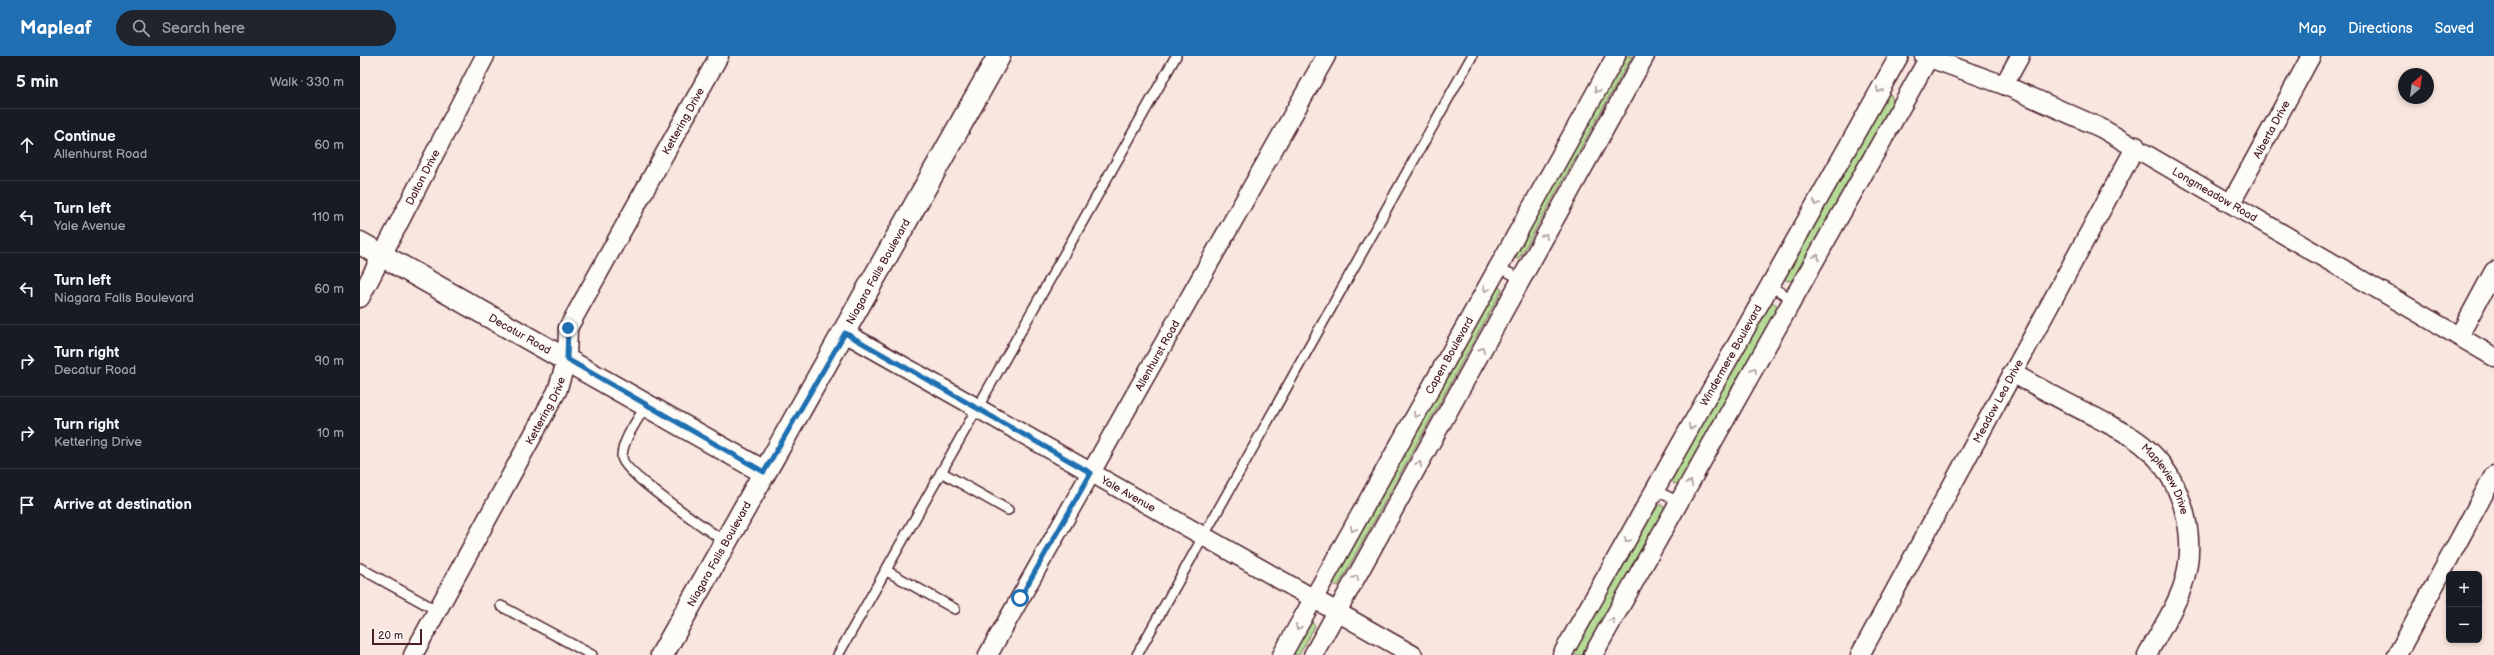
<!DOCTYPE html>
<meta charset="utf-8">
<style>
:root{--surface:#171b24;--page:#20242c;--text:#f1f3f6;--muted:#9ea1a6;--line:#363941;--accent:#1f6fb2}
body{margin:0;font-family:"Balsamiq Sans",sans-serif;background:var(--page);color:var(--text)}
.controls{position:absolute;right:12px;bottom:12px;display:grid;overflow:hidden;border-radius:6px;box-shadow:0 2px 6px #0003}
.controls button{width:36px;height:36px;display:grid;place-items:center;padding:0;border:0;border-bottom:1px solid var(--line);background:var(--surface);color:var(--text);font:20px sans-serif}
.compass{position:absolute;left:2038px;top:12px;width:36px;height:36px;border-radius:50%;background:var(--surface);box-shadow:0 2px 6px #0003;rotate:28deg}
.scale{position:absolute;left:12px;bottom:10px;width:50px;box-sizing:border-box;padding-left:4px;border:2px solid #4a1f2b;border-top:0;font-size:11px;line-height:14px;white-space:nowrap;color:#4a1f2b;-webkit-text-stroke:3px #fdfcf7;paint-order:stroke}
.stop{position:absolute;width:12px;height:12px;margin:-9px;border:3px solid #1f6fb2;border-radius:50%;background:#fff}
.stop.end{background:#1f6fb2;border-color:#fff;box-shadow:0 1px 4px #0008}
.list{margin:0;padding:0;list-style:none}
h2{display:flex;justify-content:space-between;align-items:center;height:52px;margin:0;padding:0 16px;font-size:17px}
h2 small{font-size:13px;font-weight:400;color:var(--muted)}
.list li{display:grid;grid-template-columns:26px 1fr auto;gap:12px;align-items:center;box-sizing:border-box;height:72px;padding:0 16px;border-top:1px solid var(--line)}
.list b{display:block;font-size:15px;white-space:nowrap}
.list p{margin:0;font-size:13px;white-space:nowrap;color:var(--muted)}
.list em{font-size:13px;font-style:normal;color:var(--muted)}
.icon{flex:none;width:22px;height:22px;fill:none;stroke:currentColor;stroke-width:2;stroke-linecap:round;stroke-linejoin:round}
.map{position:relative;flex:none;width:2134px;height:599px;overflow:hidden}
header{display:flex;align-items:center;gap:24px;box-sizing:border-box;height:56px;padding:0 20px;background:var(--accent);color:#fff}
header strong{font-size:19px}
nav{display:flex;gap:22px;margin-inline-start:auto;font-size:14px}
.search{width:280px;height:36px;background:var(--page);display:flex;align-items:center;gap:10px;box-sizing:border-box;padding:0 14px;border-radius:22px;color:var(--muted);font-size:15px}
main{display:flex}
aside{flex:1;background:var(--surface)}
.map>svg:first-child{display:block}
</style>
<header>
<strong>Mapleaf</strong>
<div class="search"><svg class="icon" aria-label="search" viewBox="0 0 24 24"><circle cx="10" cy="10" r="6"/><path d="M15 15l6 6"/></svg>Search here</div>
<nav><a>Map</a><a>Directions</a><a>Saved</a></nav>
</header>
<main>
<aside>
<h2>5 min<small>Walk · 330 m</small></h2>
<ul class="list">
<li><svg class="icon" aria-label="ahead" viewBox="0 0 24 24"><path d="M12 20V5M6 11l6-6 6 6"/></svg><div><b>Continue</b><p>Allenhurst Road</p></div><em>60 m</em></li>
<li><svg class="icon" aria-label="left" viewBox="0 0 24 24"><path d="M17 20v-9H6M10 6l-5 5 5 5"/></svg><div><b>Turn left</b><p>Yale Avenue</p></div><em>110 m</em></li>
<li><svg class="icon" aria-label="left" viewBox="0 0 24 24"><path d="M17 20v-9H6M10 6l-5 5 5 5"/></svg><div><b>Turn left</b><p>Niagara Falls Boulevard</p></div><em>60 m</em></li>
<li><svg class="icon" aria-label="right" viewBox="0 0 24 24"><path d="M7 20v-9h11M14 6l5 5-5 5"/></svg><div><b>Turn right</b><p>Decatur Road</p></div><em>90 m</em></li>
<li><svg class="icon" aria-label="right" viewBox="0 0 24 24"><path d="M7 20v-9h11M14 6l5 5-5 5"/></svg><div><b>Turn right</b><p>Kettering Drive</p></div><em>10 m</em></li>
<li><svg class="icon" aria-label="arrive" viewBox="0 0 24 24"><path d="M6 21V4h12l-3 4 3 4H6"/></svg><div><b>Arrive at destination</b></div></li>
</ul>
</aside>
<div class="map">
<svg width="2134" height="599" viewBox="0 0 2134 599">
<rect width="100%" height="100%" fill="#f8e6df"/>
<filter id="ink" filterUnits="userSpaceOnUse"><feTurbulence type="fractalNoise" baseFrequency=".025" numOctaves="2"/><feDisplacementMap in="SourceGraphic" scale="8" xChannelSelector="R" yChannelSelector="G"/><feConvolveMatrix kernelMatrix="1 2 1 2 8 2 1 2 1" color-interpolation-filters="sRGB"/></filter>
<g filter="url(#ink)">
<g fill="#b6db97" stroke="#807d61">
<polygon points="1265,0 1272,0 1160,201 1156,203 1155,198"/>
<polygon points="1527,38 1531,39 1533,45 1433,224 1427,225 1424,220"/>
<polygon points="1138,230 1142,234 978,530 972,527"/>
<polygon points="1412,246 1417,249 1418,252 1320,427 1314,428 1311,422 1409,247"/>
<polygon points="1298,449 1302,449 1305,456 1225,599 1213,599"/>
<polygon points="952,566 955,570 939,599 932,599"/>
</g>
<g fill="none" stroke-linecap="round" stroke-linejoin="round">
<defs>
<g id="service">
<polyline points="1138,211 1161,223"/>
<polyline points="1409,230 1433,243"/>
<path d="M 286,349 C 278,364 262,384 262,401 C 262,417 349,474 365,486"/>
<polyline points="581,416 648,454"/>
<polyline points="1295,434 1319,446"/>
<polyline points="0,512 78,555"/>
<polyline points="525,514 595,553"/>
<polyline points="141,550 232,599"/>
<polyline points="478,599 816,0"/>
<polyline points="777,599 1112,0"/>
</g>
<g id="minor">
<path id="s1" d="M 1564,0 L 1644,29 L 1741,72 L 2134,301"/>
<polyline points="1644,29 1660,0"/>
<path id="s2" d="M 1871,147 L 1951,0"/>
<path id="s3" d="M 0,242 L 125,0"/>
<path id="s4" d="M 485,277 L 1053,599"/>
<polyline points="2099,280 2134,215"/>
<path id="s5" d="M 1652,317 C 1680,332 1707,347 1735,361 C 1748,368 1763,375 1775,383 C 1820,414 1840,477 1823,529 C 1816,552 1798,578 1787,599"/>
<path id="s6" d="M 53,599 L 197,335 L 207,303 L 208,272 L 359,0"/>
<path id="s7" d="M 628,599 L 966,0"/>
<path id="s8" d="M 922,599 L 1256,0"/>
<polyline points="953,599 1285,0"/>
<path id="s9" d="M 1202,599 L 1539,0"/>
<polyline points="1233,599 1568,3"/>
<path id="s10" d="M 1500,599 L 1776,90"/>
<polyline points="2037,599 2134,419"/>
</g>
<g id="tertiary">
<path id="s11" d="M 0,187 L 404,416"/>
</g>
<g id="secondary">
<path id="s12" d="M 302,599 L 639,0"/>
</g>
</defs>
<use href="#service" stroke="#4a1f2b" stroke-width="12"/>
<use href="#minor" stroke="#4a1f2b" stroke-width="21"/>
<use href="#tertiary" stroke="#4a1f2b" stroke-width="25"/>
<use href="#secondary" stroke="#4a1f2b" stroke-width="25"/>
<use href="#service" stroke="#fdfcf7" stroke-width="9"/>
<use href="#minor" stroke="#fdfcf7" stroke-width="18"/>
<use href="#tertiary" stroke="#fdfcf7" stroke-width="22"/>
<use href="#secondary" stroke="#fdfcf7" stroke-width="22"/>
</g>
<defs><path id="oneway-chevron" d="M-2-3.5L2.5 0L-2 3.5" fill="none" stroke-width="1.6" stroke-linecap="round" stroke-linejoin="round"/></defs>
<g stroke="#ac999b">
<use href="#oneway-chevron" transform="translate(1237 34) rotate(119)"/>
<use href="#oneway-chevron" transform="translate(1519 34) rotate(119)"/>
<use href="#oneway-chevron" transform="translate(1456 147) rotate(119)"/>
<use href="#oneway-chevron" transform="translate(1185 180) rotate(-61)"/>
<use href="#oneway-chevron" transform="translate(1457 201) rotate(-61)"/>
<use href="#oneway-chevron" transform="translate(1126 233) rotate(119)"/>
<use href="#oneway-chevron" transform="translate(1122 294) rotate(-61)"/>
<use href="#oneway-chevron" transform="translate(1394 314) rotate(-61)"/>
<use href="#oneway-chevron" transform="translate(1056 359) rotate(119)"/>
<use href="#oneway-chevron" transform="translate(1331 371) rotate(119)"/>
<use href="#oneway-chevron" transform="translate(1059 408) rotate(-61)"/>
<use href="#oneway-chevron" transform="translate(1330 427) rotate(-61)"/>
<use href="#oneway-chevron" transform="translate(993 473) rotate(119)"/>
<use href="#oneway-chevron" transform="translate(1267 484) rotate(119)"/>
<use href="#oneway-chevron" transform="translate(996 522) rotate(-61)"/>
<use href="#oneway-chevron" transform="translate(1252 565) rotate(-61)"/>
<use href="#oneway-chevron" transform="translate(938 571) rotate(119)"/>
</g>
</g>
<g fill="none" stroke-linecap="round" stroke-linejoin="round" filter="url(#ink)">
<polyline stroke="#1f6fb2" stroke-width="5" points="208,272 207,303 404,416 485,277 731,417 660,542"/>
</g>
<g text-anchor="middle" stroke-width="3" stroke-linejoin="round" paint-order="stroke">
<g font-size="11" fill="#4a1f2b" stroke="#fdfcf7">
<text dy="4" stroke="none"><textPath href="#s6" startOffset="602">Kettering Drive</textPath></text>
<text dy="4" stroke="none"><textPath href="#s2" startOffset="84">Alberta Drive</textPath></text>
<text dy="4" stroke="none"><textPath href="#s3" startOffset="136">Dalton Drive</textPath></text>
<text dy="4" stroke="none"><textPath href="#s1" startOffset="323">Longmeadow Road</textPath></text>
<text dy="4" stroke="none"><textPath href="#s12" startOffset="440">Niagara Falls Boulevard</textPath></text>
<text dy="4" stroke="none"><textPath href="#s11" startOffset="184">Decatur Road</textPath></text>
<text dy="4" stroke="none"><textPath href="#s8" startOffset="343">Capen Boulevard</textPath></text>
<text dy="4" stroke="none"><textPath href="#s7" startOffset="344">Allenhurst Road</textPath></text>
<text dy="4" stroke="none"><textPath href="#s9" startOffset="344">Windermere Boulevard</textPath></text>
<text dy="4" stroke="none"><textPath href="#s10" startOffset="289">Meadow Lea Drive</textPath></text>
<text dy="4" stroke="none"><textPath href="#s6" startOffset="278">Kettering Drive</textPath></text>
<text dy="4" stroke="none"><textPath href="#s5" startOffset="191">Mapleview Drive</textPath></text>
<text dy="4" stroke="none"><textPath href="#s4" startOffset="326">Yale Avenue</textPath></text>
<text dy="4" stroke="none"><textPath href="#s12" startOffset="116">Niagara Falls Boulevard</textPath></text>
</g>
</g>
</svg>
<div class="controls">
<button>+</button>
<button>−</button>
</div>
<svg class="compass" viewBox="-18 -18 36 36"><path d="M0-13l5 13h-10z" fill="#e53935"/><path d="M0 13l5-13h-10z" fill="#9ea1a6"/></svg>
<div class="scale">20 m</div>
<div class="stop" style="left:660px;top:542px"></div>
<div class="stop end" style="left:208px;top:272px"></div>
</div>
</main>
